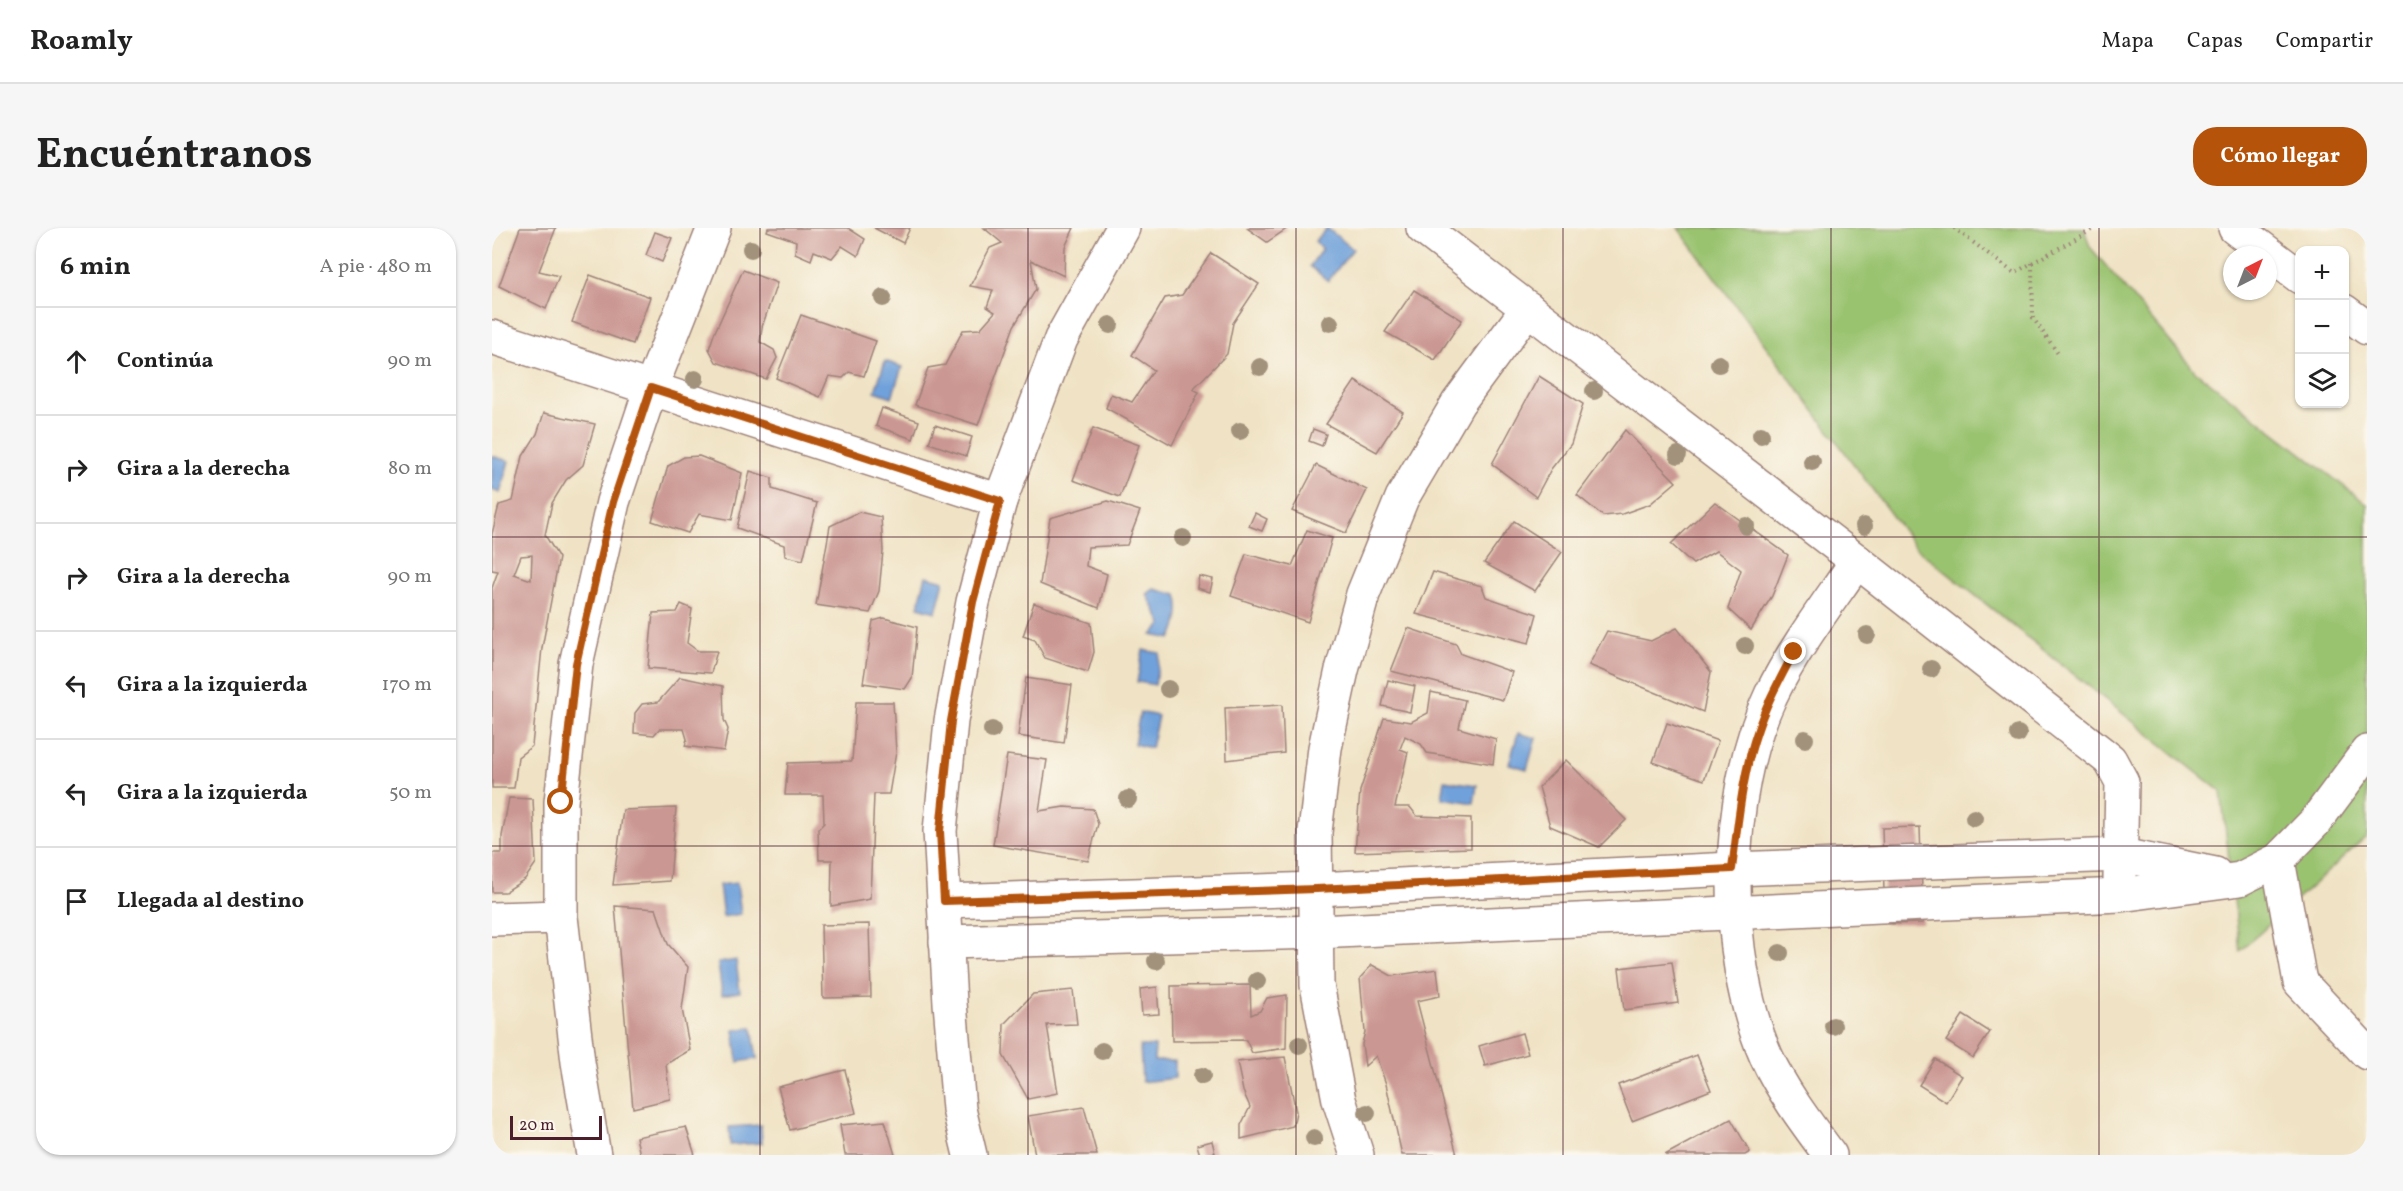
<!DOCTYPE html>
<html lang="es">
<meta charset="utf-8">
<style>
:root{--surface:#fff;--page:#f6f6f6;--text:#222;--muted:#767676;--line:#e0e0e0;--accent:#b45309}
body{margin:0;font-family:Vollkorn,serif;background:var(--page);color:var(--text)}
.controls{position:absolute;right:18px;top:18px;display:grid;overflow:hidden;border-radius:12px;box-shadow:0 2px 4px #0004}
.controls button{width:54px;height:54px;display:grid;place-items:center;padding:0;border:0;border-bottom:2px solid var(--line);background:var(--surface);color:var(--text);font:30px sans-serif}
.compass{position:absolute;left:1731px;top:18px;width:54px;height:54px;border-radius:50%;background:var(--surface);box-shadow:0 2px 4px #0004;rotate:42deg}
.scale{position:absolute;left:18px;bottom:15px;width:92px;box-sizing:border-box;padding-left:6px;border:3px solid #4a1f2b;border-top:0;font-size:16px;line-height:21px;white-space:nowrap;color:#4a1f2b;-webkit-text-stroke:4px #fbf7ec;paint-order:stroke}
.stop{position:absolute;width:18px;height:18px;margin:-14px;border:4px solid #b45309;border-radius:50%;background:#fff}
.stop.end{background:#b45309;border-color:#fff;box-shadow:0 2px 6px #0008}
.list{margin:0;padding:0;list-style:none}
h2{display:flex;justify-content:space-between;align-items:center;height:78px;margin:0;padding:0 24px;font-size:26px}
h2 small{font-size:20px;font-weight:400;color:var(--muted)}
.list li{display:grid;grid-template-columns:39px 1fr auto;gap:18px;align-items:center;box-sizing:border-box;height:108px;padding:0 24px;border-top:2px solid var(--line)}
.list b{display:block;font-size:22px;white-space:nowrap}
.list em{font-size:20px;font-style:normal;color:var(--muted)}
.icon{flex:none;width:33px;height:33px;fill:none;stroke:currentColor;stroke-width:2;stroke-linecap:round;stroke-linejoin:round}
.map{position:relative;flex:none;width:1875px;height:927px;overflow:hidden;border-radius:24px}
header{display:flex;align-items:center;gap:36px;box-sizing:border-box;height:84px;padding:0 30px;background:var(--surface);border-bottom:2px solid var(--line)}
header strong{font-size:28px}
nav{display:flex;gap:33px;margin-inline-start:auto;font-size:21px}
.intro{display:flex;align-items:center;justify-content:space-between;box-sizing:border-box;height:144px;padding:0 36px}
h1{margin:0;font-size:42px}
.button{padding:15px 27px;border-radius:24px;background:var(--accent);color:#fff;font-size:21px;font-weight:700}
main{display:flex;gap:36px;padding:0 36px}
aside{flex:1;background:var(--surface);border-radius:24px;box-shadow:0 2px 4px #0004}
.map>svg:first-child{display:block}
</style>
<header>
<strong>Roamly</strong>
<nav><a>Mapa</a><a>Capas</a><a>Compartir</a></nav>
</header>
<div class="intro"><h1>Encuéntranos</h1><a class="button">Cómo llegar</a></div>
<main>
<aside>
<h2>6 min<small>A pie · 480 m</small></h2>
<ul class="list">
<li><svg class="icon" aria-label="ahead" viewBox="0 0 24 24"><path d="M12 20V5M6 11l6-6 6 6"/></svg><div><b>Continúa</b></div><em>90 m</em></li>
<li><svg class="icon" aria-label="right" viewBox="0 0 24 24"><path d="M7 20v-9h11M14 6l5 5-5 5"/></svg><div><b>Gira a la derecha</b></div><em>80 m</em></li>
<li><svg class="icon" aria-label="right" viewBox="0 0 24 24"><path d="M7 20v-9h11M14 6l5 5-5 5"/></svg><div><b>Gira a la derecha</b></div><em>90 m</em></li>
<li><svg class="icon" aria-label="left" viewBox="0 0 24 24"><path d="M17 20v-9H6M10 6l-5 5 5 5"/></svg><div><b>Gira a la izquierda</b></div><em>170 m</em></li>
<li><svg class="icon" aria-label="left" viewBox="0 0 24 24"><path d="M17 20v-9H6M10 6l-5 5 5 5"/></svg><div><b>Gira a la izquierda</b></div><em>50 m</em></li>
<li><svg class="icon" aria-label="arrive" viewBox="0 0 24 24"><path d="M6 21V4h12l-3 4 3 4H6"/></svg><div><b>Llegada al destino</b></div></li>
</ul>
</aside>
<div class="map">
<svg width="1875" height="927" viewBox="0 0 1875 927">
<rect width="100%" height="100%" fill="#fbf7ec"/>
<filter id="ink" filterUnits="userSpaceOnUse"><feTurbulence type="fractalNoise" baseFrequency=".0167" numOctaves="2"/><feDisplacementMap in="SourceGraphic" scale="12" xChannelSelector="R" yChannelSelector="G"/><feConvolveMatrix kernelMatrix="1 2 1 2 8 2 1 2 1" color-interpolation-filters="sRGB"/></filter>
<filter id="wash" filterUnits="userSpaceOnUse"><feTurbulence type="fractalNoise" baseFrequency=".008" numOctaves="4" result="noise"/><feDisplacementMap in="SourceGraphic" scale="24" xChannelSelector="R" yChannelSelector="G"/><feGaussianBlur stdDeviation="1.35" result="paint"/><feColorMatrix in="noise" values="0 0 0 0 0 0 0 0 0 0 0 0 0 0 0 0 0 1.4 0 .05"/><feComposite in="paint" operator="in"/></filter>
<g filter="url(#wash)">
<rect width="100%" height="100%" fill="#f0e3c5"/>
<polygon fill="#9ac370" stroke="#72714e" stroke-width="1.5" points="1186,0 1592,0 1598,19 1703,143 1875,276 1875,608 1748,723 1729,564 1424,320"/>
<g fill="#70a1da" stroke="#5d6082" stroke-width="1.5">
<polygon points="835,0 861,21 836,53 818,38 830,21 823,13"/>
<polygon points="393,133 410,139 400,169 383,163"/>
<polygon points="0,228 17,233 8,265 0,262"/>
<polygon points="434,348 452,353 444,384 426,379"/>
<path d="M 662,361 L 685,367 C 690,381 686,398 679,411 L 660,407 L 670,396 L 655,366 Z"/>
<polygon points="651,422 668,425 663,457 645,454"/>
<polygon points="648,484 666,488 659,520 642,516"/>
<polygon points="1026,505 1044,510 1035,541 1017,536"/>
<polygon points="953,552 985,557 982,575 950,570"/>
<polygon points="245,655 249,686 231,689 227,657"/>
<polygon points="244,732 248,764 230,767 226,735"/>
<polygon points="260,799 265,831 246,834 242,802"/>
<polygon points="648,818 663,818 662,833 683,833 683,850 650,854"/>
<polygon points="269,897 270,915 238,917 237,899"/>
</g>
<g id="blocks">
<g fill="#cb9793" fill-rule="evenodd">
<polygon points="28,0 64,0 47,43 67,48 54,81 7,58"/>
<polygon points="276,0 356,0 373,11 366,28 350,18 340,30 322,23 319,32 303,25 304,13 275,3"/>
<polygon points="382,0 418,0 411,15"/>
<polygon points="492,0 582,0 573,19 572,48 539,32 544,61 522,98 486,197 423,177 436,140 453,137 471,102 488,101 503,84 495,79 501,62 478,58 498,20 510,15"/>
<polygon points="755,0 796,0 775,14"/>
<polygon points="163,4 180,10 170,34 154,27"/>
<polygon points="719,25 767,56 741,95 735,126 701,161 707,164 680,217 614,180 619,166 640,174 662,142 640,127 673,70 690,67"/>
<polygon points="251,42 285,55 270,99 268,114 282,122 285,130 274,151 224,134 217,121 222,106"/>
<polygon points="98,47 158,69 141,116 80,94"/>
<polygon points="922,62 970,92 943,132 893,104"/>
<polygon points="309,87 384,113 372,148 357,144 351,150 337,148 328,169 284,150"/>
<polygon points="1047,148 1091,176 1079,216 1059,241 1044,269 1000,236"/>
<polygon points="863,153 911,184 885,224 834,196"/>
<polygon points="390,180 427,193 421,211 384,198"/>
<path d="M 52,185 L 103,196 L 91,237 L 74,252 L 60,275 L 53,307 L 67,330 L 50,420 L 40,518 L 26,529 L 22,560 L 0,560 L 0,360 L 6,343 L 0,342 L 0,306 L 7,277 L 21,273 L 31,228 L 45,206 ZM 40,327 L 39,352 L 22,346 L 29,328 Z"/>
<polygon points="443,197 480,209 474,228 437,215"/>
<polygon points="601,200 647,217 628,269 581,252"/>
<polygon points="821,201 834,206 830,218 817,213"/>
<polygon points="1133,202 1184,254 1158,276 1130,286 1111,288 1085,267"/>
<polygon points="207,228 250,245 240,292 207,286 196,305 160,293 176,238 192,229"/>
<polygon points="824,237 875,262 854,305 800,283"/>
<polygon points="258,243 280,250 280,261 325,275 311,332 293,328 292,317 245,300"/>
<polygon points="616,273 648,283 635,317 596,319 594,338 615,346 607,380 548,356 558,290"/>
<polygon points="1223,274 1296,327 1280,368 1259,402 1236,381 1249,342 1224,323 1201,336 1179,316"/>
<polygon points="367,284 389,289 391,323 387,363 378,385 324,377 338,298"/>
<polygon points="763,285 775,291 770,303 757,298"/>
<polygon points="1022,293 1070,324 1043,363 992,335"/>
<polygon points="815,302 840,310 816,394 739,368 754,326 800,338"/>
<polygon points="941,344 990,358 994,369 1045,386 1037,415 924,386"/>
<polygon points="707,348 721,351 718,364 705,360"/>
<polygon points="542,375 599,395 602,424 596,444 553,430 543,412 531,408"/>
<polygon points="189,376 200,381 195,415 206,423 225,423 219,445 156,440 161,385 185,384"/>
<polygon points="392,390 425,399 420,450 413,461 371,455 381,393"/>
<polygon points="916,400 964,416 969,426 1020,444 1011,472 899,443"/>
<polygon points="1185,400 1219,444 1211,484 1097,437 1115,403 1159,413"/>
<polygon points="188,449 231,458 232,492 236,501 232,523 193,518 195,511 192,501 167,501 162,507 142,505 143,485 150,476 166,474"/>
<polygon points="534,450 580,457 572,515 526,508"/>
<polygon points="896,452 923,458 918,484 890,478"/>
<polygon points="939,464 973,472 967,500 1004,511 1001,536 935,525 929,516 913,508 908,521 916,524 903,579 918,579 925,588 979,590 979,620 863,624 868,563 892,490 919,494 936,485"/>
<polygon points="364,474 401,474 404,524 397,566 382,566 378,671 339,678 340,632 327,632 326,601 332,595 331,567 293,567 296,535 360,533"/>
<polygon points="790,477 792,525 735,532 733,480"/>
<polygon points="1175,495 1226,513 1212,552 1161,534"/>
<polygon points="515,527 555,532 547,583 572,579 601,581 606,596 596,633 501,617"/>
<polygon points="1074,532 1134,592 1107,619 1058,598 1047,559"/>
<polygon points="17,570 41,571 44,635 33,651 13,664 0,664 0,625 10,625 10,608"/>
<polygon points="184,580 178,653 121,657 131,582"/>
<polygon points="1428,599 1431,695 1393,696 1390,600"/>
<polygon points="123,678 164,681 176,716 196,739 190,781 198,822 174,836 178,871 141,880"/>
<polygon points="377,696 379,769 331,770 329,697"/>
<polygon points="1180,734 1186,775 1132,782 1127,740"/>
<polygon points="880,737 900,748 945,741 948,768 925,773 965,927 910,927 894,856 884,828 873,838 870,816 873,804 868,750"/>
<polygon points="758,757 759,787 768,783 775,770 795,767 794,820 760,825 754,812 680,813 679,758"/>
<polygon points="665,759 667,786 650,787 648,761"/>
<polygon points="581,762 585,796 555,797 566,865 536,871 511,827 512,796 541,766"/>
<polygon points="1471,787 1498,804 1481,830 1454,813"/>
<polygon points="1030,805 1036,826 993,838 987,818"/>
<polygon points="1205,827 1219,862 1140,893 1126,857"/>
<polygon points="793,829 804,884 801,898 749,911 749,897 758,879 751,863 745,834"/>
<polygon points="1443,831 1470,848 1454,874 1427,857"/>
<polygon points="353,842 364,885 298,902 286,859"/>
<polygon points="592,879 605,927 543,927 536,888"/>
<polygon points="1239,891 1258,924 1253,927 1173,927"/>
<polygon points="393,893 403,927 353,927 348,897"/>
<polygon points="194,899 203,927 148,927 144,909"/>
<polygon points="720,913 723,925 708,927 705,917"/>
</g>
</g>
</g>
<g filter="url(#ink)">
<use href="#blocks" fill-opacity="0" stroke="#9d8178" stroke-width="1.5"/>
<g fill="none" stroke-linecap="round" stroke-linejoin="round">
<defs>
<g id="street">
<polyline points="931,0 1365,333 1618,532 1630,554 1628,650"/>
<polyline points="0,109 508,273"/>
<polyline points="1786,632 1808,754 1875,825"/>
<polyline points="452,673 824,661 1241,641 1629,627 1723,646"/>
<polyline points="0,691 69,689"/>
<polyline points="454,714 825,704 1628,667 1748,651 1786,632 1823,594 1875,524"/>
<polyline points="102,927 86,834 69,689 69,574 84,436 121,274 159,160 222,0"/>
<polyline points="478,927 467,881 458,775 448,603 459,493 481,374 508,273 569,111 631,0"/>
<polyline points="865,927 847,872 825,757 823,604 833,520 850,442 871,366 910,270 966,175 1036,80"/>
<path d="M 1338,927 C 1315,896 1290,863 1274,828 C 1230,727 1231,567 1279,467 C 1302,420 1335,377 1365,333"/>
</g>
<g id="highway">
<polyline points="1743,0 1808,49"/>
<polyline points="1852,83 1875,100"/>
</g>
</defs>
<use href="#street" stroke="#9d8178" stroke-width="36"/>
<use href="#highway" stroke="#9d8178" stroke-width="36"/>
<g stroke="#9d8178" stroke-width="4" stroke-dasharray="1.5 4.5" stroke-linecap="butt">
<polyline points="1462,0 1522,45 1603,0"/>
<polyline points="1540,35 1541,90 1567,127"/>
</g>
<use href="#street" stroke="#fff" stroke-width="33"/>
<use href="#highway" stroke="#fff" stroke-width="33"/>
</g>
<g fill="#a2927c">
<circle cx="259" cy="21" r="9"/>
<circle cx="391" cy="70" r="9"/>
<circle cx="838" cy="95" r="9"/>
<circle cx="618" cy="97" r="9"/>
<circle cx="1227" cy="136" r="9"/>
<circle cx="768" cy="139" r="9"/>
<circle cx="203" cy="151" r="9"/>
<circle cx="1102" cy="163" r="9"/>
<circle cx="748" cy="203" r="9"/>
<circle cx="1269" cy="207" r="9"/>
<circle cx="1186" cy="227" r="9"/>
<circle cx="1320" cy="234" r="9"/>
<circle cx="1254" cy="298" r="9"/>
<circle cx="1372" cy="298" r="9"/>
<circle cx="691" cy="310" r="9"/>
<circle cx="1375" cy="407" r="9"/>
<circle cx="1253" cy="418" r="9"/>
<circle cx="1439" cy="441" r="9"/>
<circle cx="676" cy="461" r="9"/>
<circle cx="500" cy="502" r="9"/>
<circle cx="1526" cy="506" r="9"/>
<circle cx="1313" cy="511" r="9"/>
<circle cx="636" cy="571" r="9"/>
<circle cx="1482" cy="590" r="9"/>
<circle cx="1288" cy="725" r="9"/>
<circle cx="664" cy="733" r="9"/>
<circle cx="765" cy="753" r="9"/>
<circle cx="1341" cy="798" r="9"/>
<circle cx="807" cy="817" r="9"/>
<circle cx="610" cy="823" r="9"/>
<circle cx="710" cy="848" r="9"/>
<circle cx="875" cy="885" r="9"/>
<circle cx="822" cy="910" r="9"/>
</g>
</g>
<g fill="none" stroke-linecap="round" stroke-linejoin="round" filter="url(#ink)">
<path stroke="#b45309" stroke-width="8" d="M 69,574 L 84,436 L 121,274 L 159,160 L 508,273 L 481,374 L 459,493 L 448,603 L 452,673 L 824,661 L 1240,641 C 1246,595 1250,548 1265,504 C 1274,476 1288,451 1302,424"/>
</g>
<path fill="none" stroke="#4a1f2b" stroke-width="1.5" stroke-opacity="0.55" d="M 268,0 L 268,927M 536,0 L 536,927M 804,0 L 804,927M 1071,0 L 1071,927M 1339,0 L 1339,927M 1607,0 L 1607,927M 0,309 L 1875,309M 0,618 L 1875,618"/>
</svg>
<div class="controls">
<button>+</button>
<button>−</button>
<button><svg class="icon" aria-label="layers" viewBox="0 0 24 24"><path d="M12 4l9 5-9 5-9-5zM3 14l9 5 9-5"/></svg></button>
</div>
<svg class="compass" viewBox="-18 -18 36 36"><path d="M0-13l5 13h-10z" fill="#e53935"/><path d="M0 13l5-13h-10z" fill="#767676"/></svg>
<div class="scale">20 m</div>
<div class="stop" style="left:69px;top:574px"></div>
<div class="stop end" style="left:1302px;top:424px"></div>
</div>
</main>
